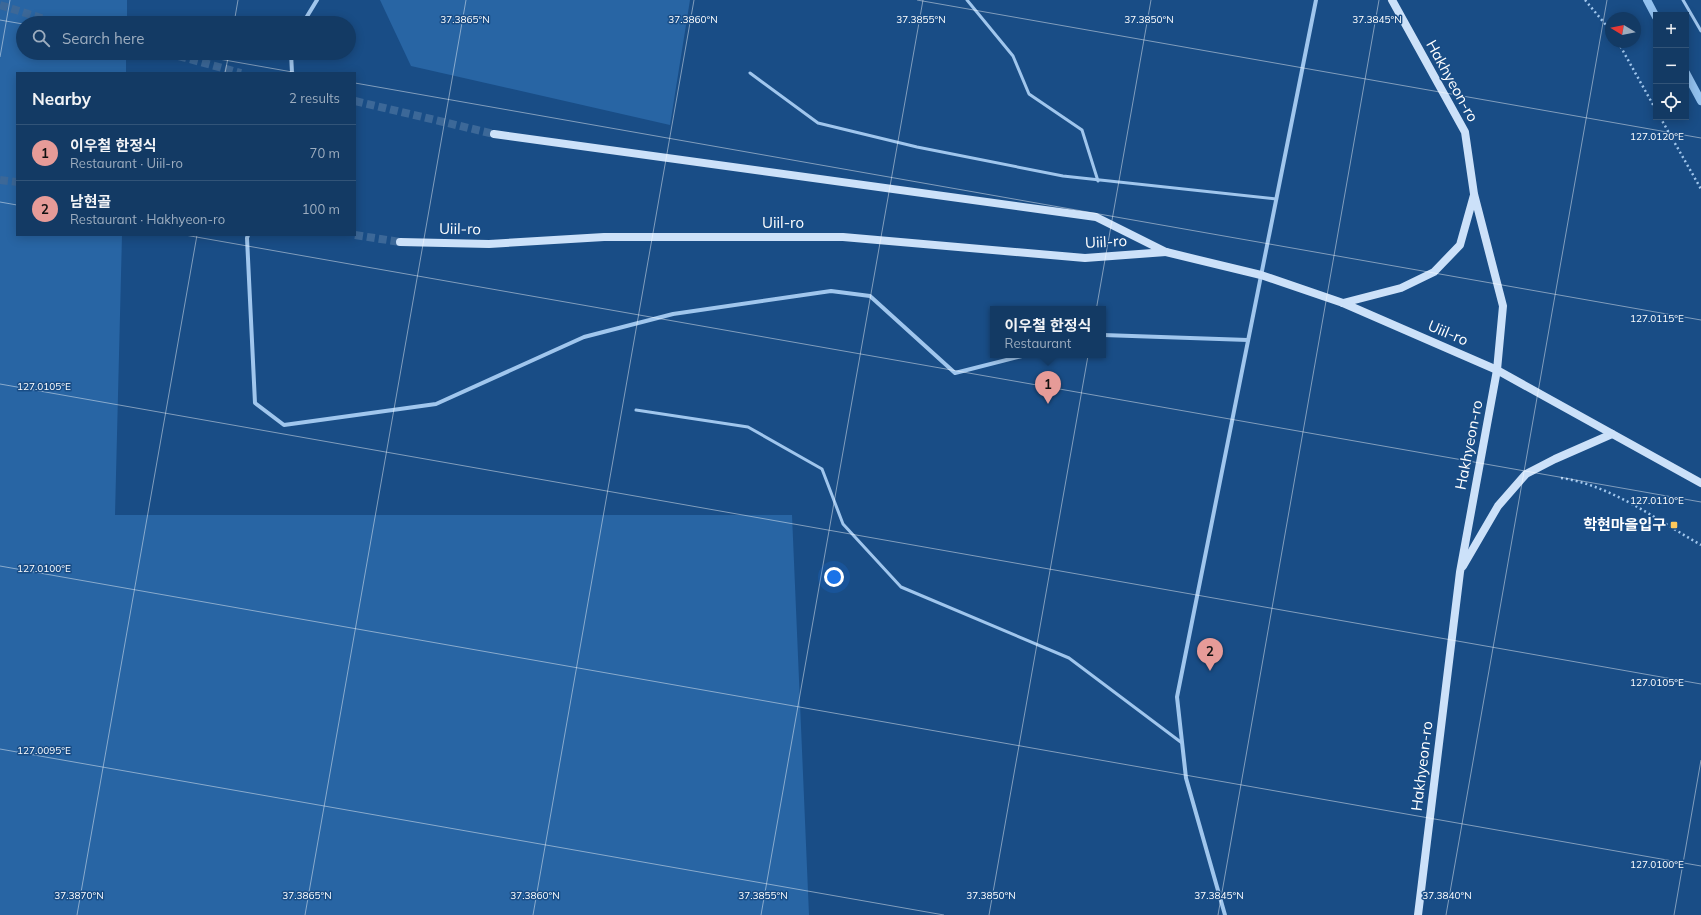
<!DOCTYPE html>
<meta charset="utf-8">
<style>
:root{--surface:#133a64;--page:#20456d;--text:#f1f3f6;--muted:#9dadbf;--line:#325478;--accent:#e69b98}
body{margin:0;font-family:Mulish,"Noto Sans KR",sans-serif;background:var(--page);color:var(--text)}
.controls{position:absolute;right:12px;top:12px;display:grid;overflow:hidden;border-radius:0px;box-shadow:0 2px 10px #0003}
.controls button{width:36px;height:36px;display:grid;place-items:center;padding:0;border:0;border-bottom:1px solid var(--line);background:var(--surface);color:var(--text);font:20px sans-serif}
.compass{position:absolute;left:1605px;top:12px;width:36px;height:36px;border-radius:50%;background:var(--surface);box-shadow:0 2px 10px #0003;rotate:280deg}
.you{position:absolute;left:834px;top:577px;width:14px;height:14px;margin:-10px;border:3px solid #fff;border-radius:50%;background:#1a73e8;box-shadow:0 0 0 6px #1a73e833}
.badge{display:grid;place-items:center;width:26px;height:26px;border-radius:50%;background:var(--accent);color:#111;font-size:13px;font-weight:700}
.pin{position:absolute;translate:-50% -33px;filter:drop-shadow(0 1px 2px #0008)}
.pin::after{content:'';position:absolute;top:21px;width:14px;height:12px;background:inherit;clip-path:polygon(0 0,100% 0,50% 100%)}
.popup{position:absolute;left:990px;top:306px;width:116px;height:52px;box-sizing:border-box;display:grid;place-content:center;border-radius:0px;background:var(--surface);filter:drop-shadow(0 1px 3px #0005);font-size:13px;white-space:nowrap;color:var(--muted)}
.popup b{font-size:15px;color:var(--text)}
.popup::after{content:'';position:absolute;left:50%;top:100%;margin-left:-8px;border:8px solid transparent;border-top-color:var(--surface)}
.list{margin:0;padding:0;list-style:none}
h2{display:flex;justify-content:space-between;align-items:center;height:52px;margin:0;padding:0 16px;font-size:17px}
h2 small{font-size:13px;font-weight:400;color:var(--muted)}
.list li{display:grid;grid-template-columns:26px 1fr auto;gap:12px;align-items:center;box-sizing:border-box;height:56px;padding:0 16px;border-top:1px solid var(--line)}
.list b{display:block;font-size:15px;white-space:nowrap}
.list p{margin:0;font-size:13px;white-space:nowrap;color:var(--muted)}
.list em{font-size:13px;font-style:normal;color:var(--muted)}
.icon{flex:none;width:22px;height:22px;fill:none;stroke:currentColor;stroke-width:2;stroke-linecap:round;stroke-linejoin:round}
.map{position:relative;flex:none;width:1701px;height:915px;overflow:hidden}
.search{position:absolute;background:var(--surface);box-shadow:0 2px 10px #0003;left:16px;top:16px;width:340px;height:44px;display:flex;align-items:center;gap:10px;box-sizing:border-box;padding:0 14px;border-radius:22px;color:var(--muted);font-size:15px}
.panel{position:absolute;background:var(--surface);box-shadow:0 2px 10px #0003;left:16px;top:72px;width:340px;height:164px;border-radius:0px}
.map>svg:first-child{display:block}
</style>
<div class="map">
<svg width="1701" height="915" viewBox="0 0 1701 915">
<rect width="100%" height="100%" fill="#194d86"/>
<g fill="#2865a4">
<polygon points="0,0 127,0 127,23 23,23 23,53 126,53 126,73 17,73 17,235 122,235 115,515 792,515 809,915 0,915"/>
<polygon points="380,0 690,0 670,125 411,66"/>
</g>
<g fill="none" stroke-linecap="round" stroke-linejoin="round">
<g stroke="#92c1ef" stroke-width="8">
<polyline points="1647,0 1656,17"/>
<polyline points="1686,73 1701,101"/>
</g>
<g stroke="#3c6898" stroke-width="8" stroke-dasharray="8 4" stroke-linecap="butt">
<polyline points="0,5 57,23"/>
<polyline points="167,53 241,73"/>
<polyline points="355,101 494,134"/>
<polyline points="0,180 17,182"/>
<polyline points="355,235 400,242"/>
</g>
<g stroke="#a0c6ed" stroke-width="2.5" stroke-dasharray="2 3" stroke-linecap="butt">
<polyline points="1585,0 1611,31"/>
<polyline points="1618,42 1656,110"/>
<polyline points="1660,117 1701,189"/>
<path d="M 1561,478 C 1611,485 1657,520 1701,545"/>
</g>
<g stroke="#a0c6ed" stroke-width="3">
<polyline points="967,0 1013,56 1029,94 1082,130 1098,181"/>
<polyline points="1683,0 1701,31"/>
<polyline points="750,73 818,123 917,147 1063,176 1276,199"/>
<polyline points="636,410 748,427 822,469 843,524 901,587 1069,658 1182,743"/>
</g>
<g stroke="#a0c6ed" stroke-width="4">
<polyline points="303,23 317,0"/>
<polyline points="291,53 292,73"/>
<polyline points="248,235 247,238 255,403 284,425 436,404 584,337 673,314 831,291 870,296 955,373 1026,355"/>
<polyline points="1103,335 1248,340"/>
<polyline points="1225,915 1186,778 1177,697 1316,0"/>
</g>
<g stroke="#cce1f9" stroke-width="8">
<polyline points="1392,0 1465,132 1474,194 1503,306 1497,370 1460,572 1418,915"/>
<polyline points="494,134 1096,217 1166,252 1261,275 1343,303 1497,370 1701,483"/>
<polyline points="400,242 489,244 604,237 843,237 1085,258 1166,252"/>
<polyline points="1343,303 1401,288 1434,272 1460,245 1474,195"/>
<polyline points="1463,566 1498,506 1526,474 1555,459 1612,434"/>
</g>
</g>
<path fill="none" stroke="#fff" stroke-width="1" stroke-opacity="0.45" d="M 917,0 L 1701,138M 0,20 L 23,24M 234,23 L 238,0M 185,53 L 298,73M 0,57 L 10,0M 225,73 L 229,53M 355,83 L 1701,320M 0,202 L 17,205M 185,235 L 1701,502M 0,384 L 1701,684M 0,566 L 1701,866M 0,749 L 944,915M 77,915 L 197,235M 305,915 L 466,0M 533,915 L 694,0M 761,915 L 923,0M 989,915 L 1151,0M 1218,915 L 1379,0M 1446,915 L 1607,0M 1674,915 L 1701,760"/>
<rect fill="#ffc95b" stroke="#194d86" stroke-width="1.5" x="1670" y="521" width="8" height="8" rx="2"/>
<g text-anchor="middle" stroke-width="3" stroke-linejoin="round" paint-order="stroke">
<g font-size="15" fill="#fff" stroke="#194d86">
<text transform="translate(1452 81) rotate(61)" y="5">Hakhyeon-ro</text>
<text x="783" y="228">Uiil-ro</text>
<text transform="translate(460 229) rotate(1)" y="5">Uiil-ro</text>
<text transform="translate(1106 242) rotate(-3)" y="5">Uiil-ro</text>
<text transform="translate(1448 333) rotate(23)" y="5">Uiil-ro</text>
<text transform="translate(1469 445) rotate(-79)" y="5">Hakhyeon-ro</text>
<text transform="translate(1422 766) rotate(-83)" y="5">Hakhyeon-ro</text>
</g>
<g font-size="15" font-weight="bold" fill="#fff" stroke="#194d86" text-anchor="end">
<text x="1666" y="530">학현마을입구</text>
</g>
</g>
<g font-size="10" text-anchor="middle" fill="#fff" stroke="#194d86" stroke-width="3" stroke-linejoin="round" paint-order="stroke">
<text x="465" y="23">37.3865°N</text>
<text x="693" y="23">37.3860°N</text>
<text x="921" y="23">37.3855°N</text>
<text x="1149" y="23">37.3850°N</text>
<text x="1377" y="23">37.3845°N</text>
<text x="1657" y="140">127.0120°E</text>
<text x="1657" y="322">127.0115°E</text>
<text x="44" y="390">127.0105°E</text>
<text x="1657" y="504">127.0110°E</text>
<text x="44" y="572">127.0100°E</text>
<text x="1657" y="686">127.0105°E</text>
<text x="44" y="754">127.0095°E</text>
<text x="1657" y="868">127.0100°E</text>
<text x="79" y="899">37.3870°N</text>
<text x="307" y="899">37.3865°N</text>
<text x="535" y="899">37.3860°N</text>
<text x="763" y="899">37.3855°N</text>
<text x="991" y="899">37.3850°N</text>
<text x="1219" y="899">37.3845°N</text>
<text x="1447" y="899">37.3840°N</text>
</g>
</svg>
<div class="controls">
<button>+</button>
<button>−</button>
<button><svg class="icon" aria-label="locate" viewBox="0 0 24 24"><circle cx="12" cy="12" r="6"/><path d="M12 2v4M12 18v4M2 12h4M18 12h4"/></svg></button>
</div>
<svg class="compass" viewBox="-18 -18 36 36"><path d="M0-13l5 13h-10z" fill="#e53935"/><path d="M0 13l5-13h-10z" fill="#9dadbf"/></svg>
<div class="you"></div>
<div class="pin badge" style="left:1048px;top:404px">1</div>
<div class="popup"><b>이우철 한정식</b>Restaurant</div>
<div class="pin badge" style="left:1210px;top:671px">2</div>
<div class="search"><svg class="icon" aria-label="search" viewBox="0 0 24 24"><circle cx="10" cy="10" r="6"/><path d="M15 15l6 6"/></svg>Search here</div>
<section class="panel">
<h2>Nearby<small>2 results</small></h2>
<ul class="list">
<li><span class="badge">1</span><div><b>이우철 한정식</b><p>Restaurant · Uiil-ro</p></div><em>70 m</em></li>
<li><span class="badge">2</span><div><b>남현골</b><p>Restaurant · Hakhyeon-ro</p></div><em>100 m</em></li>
</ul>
</section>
</div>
